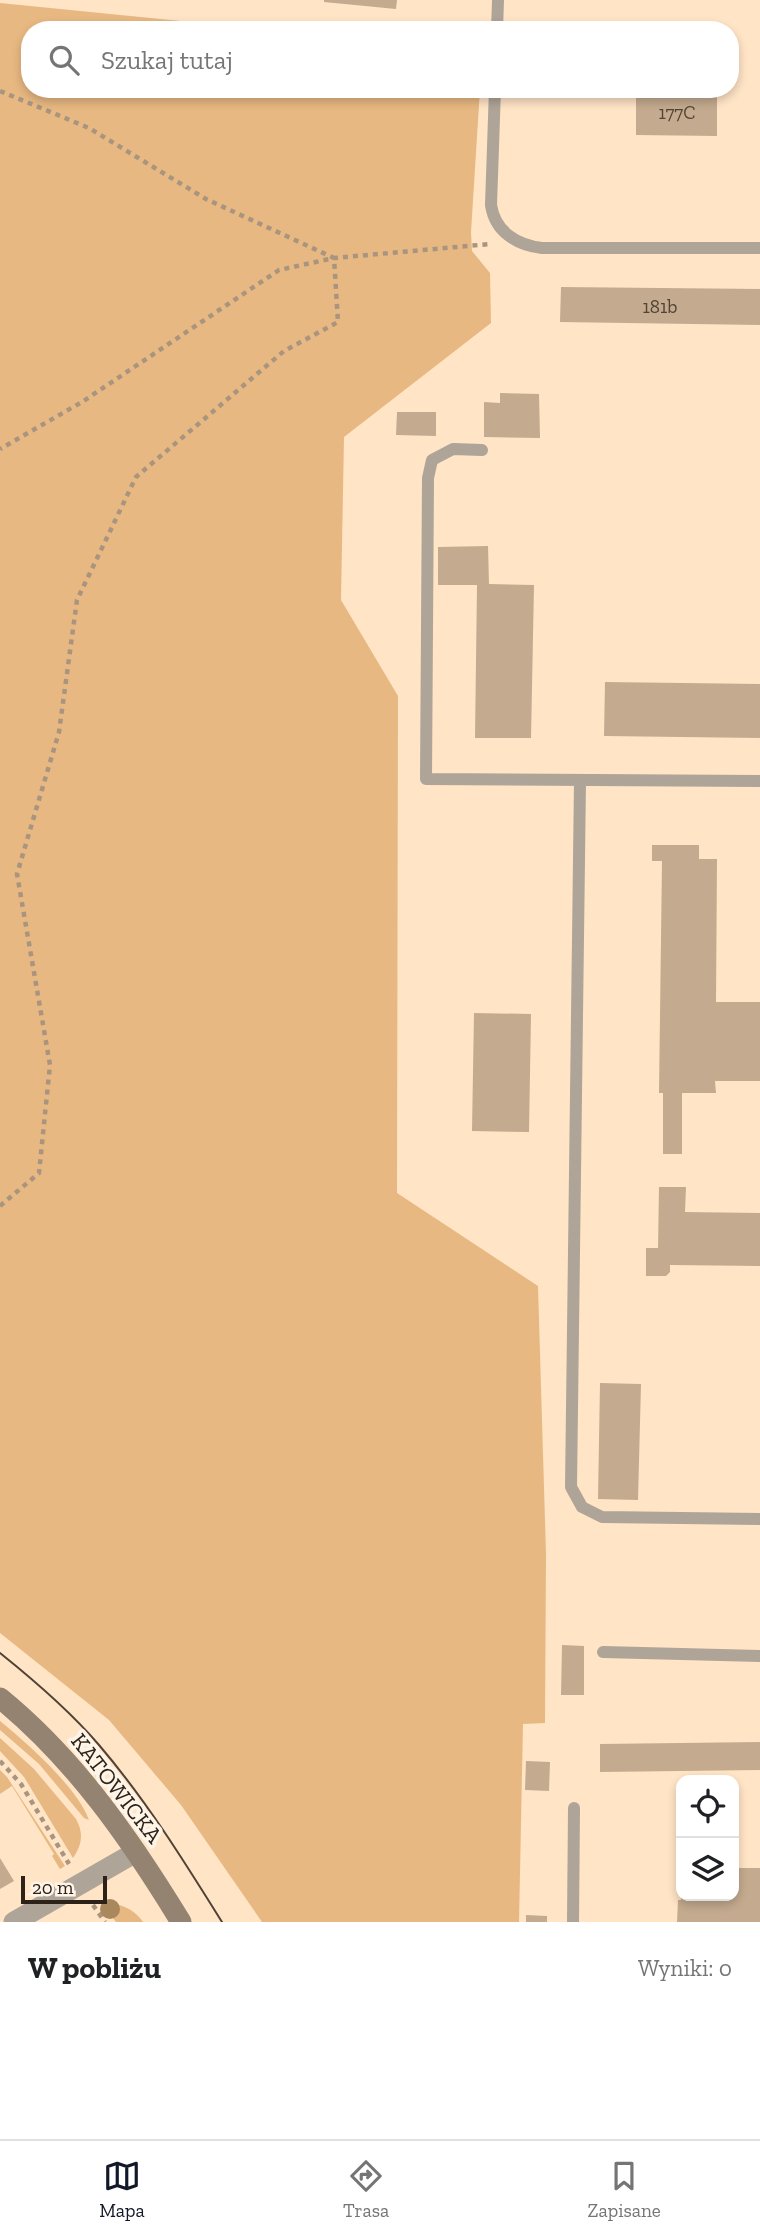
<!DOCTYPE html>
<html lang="pl">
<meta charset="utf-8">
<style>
:root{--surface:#fff;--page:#f6f6f6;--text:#202124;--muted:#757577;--line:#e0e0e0;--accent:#111827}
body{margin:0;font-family:"Zilla Slab",serif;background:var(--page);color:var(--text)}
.controls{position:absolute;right:21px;bottom:21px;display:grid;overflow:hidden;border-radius:14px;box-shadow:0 4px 10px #0003}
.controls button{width:63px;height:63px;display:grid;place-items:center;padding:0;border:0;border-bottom:2px solid var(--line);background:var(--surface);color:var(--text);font:35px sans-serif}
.scale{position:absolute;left:21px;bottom:18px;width:86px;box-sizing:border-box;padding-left:7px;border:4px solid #2c2217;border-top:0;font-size:19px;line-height:24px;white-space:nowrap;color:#2c2217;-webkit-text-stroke:5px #fff4e8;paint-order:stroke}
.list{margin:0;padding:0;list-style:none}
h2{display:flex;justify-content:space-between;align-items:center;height:91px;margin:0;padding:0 28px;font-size:30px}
h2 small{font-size:23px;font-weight:400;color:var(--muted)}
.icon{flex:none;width:38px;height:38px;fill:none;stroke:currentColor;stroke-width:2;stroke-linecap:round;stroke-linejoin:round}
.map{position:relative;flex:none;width:760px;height:1922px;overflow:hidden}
.search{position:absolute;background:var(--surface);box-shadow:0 4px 10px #0003;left:21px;right:21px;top:21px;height:77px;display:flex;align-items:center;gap:18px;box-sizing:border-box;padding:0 24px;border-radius:28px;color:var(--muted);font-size:26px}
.sheet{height:217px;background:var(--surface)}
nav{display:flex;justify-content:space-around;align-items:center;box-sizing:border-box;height:98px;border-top:2px solid var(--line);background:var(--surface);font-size:19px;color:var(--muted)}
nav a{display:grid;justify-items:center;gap:4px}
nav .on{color:var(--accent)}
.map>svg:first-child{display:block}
</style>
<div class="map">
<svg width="760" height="1922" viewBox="0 0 760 1922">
<rect width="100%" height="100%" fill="#ffe4c6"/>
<g fill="#e8b882">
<polygon points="0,3 270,30 30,30 30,89 480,89 471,232 472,251 490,273 491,323 344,437 341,600 398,696 397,1193 538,1286 546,1554 545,1723 523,1724 519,1922 262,1922 181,1805 109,1720 0,1633"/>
<path d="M 0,1721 C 27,1743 77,1787 89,1820 L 84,1818 L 39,1764 L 0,1730 Z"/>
<path d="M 0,1738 L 34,1769 L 76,1819 C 84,1833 82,1845 73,1858 L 24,1777 L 0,1751 Z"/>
<polygon points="0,1770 7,1777 65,1866 60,1869 52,1856 54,1854 12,1786 0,1794"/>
<path d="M 100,1902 C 117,1903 133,1907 143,1922 L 116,1922 Z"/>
</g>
<g fill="#c4ab8f">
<polygon points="324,0 397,0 396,9 324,2"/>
<polygon points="636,89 717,89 717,136 636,135"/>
<polygon points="561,287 760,289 760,325 560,322"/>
<polygon points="500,393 539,394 540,438 484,437 484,402 500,403"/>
<polygon points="397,412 436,412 436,436 396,435"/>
<polygon points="488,546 489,584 534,585 531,738 475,738 477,585 438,585 438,547"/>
<polygon points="605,682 760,684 760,738 604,736"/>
<polygon points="652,845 699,845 699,859 717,859 716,1002 760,1002 760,1081 715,1081 716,1093 682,1093 682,1154 663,1154 663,1093 659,1093 662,861 652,861"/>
<polygon points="474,1013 531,1014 529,1132 472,1131"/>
<polygon points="659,1187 686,1187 685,1212 760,1213 760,1266 670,1265 670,1272 666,1276 646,1276 646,1248 658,1248"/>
<polygon points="600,1383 641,1384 638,1500 598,1499"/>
<polygon points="562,1645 584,1646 584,1695 561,1695"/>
<polygon points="760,1742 760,1770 600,1772 600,1744"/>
<polygon points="526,1761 550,1762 549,1791 525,1790"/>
<polygon points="0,1858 14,1881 0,1889"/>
<polygon points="734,1868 760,1868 760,1922 677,1922 678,1900 681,1900 681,1896 734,1896"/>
<polygon points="526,1915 547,1916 547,1922 526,1922"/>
</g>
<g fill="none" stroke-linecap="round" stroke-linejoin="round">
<g stroke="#a9957f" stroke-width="4.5" stroke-dasharray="5 5" stroke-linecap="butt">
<polyline points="0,91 89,128 206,199 334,258 279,270 82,402 0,449"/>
<polyline points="0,1206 39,1173 50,1065 17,874 59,732 77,600 136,477 284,351 338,322 334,258 490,244"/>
<polyline points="0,1761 21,1784 69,1864"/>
<polyline points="93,1905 105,1922"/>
</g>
<g stroke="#afa498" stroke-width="12">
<polyline points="497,30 498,0"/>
<path d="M 495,89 L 491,205 C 495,232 517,245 542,248 L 760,248"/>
<polyline points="482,450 453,449 432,460 428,478 426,779 760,781"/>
<polyline points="580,781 571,1487 582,1507 602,1517 760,1519"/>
<polyline points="603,1652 760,1656"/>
<polyline points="573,1922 574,1808"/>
</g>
<polyline stroke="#afa498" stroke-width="21" points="14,1922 136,1852"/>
<path stroke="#938370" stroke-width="21" d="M 0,1698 C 75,1759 131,1840 181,1922"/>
<path stroke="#504335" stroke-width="2" d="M 0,1653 C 35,1681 70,1711 99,1745 C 146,1800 184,1861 222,1922"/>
</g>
<circle fill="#a9885d" cx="110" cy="1909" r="10"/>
<g text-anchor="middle" stroke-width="7" stroke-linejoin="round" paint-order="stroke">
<g font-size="19" fill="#524435">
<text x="677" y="119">177C</text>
<text x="660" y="313">181b</text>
</g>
<g font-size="23" fill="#2c2217" stroke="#fff4e8">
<text transform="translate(117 1788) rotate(52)" y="8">KATOWICKA</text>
</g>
</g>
</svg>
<div class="controls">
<button><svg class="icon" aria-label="locate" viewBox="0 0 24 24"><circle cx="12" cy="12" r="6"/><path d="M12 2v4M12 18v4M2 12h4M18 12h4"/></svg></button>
<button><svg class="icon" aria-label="layers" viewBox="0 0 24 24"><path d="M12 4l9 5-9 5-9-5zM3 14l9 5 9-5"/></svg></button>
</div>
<div class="scale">20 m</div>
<div class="search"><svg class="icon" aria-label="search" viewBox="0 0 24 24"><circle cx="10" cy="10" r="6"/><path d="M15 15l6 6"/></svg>Szukaj tutaj</div>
</div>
<section class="sheet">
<h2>W pobliżu<small>Wyniki: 0</small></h2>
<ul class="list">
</ul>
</section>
<nav>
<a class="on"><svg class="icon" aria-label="map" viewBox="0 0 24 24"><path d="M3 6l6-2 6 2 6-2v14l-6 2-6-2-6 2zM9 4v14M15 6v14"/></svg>Mapa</a>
<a><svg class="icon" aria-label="directions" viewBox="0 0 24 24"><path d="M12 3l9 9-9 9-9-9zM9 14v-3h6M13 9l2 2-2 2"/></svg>Trasa</a>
<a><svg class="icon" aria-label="saved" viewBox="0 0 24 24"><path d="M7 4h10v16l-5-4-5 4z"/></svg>Zapisane</a>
</nav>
